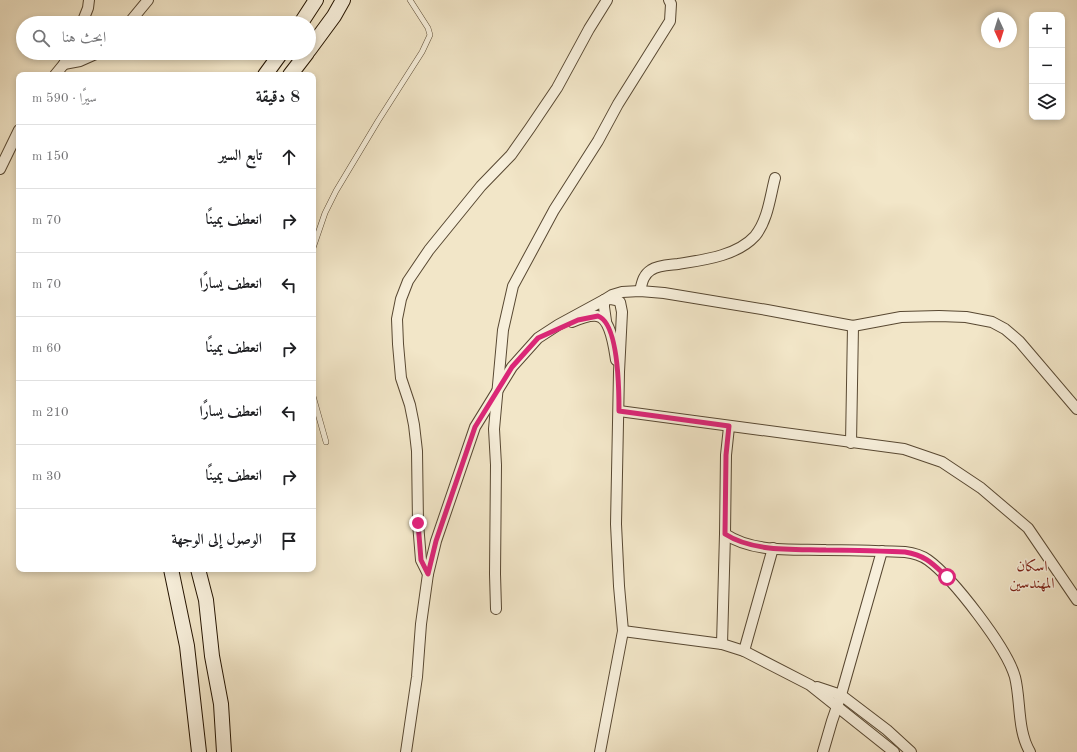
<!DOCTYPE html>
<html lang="ar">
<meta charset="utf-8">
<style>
:root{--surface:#fff;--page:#f6f6f6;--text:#202124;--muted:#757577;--line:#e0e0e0}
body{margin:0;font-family:"Old Standard TT",Amiri,serif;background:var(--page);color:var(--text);direction:rtl}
.controls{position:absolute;right:12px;top:12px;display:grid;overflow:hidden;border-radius:8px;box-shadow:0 2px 6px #0003}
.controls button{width:36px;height:36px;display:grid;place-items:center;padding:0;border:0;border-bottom:1px solid var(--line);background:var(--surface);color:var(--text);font:20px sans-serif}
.compass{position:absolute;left:981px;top:12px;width:36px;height:36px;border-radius:50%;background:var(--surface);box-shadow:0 2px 6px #0003;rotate:176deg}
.stop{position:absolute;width:12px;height:12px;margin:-9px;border:3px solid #db2777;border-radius:50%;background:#fff}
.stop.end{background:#db2777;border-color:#fff;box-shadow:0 1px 4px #0008}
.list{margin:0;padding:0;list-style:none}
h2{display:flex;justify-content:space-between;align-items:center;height:52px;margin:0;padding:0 16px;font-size:17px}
h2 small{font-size:13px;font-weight:400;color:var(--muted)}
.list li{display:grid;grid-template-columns:26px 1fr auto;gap:12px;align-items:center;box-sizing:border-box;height:64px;padding:0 16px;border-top:1px solid var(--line)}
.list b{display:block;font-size:15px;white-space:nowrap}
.list em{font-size:13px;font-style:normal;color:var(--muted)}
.icon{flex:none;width:22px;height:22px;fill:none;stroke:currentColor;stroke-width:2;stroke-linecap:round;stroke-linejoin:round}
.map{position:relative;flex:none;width:1077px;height:752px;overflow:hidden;direction:ltr}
.search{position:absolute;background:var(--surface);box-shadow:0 2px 6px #0003;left:16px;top:16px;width:300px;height:44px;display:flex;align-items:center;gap:10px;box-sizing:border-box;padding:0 14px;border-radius:22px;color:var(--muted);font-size:15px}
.panel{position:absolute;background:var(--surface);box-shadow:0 2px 6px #0003;left:16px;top:72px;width:300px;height:500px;border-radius:8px;direction:rtl}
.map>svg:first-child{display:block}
</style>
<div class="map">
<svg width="1077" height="752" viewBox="0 0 1077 752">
<rect width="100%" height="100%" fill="#f2e6c8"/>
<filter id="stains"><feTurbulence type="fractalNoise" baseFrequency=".005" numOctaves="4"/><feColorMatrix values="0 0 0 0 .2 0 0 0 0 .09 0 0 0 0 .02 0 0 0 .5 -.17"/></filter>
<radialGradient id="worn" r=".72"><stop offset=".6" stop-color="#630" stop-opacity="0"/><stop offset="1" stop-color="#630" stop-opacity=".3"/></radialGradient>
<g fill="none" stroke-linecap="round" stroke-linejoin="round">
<defs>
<g id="service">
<polyline points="313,248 325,213 336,191 378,121 422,52 430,35 428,28 410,0"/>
<polyline points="313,396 326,442"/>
</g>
<g id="minor">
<polyline points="82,23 88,8 89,0"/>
<polyline points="129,23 148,0"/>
<polyline points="64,64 80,61 98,53"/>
<polyline points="55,75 64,64 69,53"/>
<polyline points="0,169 19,130"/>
<path d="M 640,291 C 642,283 643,275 651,270 C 658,265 670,265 678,264 C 703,260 737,256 755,236 C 768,220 770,197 775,178"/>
<polyline points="606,321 604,307 604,300 612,295 622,292 640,291 664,293 767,310 853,326 901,317 939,316 966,317 992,322 1005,329 1019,341 1077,409"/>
<path d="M 572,322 C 579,319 590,315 597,316 C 611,318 614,348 616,360"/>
<polyline points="619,411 904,449 942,462 981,488 1028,528 1077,600"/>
<path d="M 729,427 L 726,455 L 725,534 C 753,553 793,549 826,550 C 852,550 879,551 905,552 C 914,553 921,555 928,560 C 953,578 1007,648 1015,677 C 1021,701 1017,730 1030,752"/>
<polyline points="851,443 853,326"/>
<polyline points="428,574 421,560 418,523 417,451 414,425 410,405 401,378 398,344 397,319 401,299 408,281 429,250 481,186 511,155 530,128 557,88 589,29 607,0"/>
<polyline points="496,609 495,574 496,465 494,429 503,330 513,286 554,210 598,141 618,104 670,21 671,4 669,0"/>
<polyline points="623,631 722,644 744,651 810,685 894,752"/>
<polyline points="722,644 725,534"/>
<polyline points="744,651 773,548"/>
<polyline points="817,687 841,695 887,730 911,752"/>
<polyline points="406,752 417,677 421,624 428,574 436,541 475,427 512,367 538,338 558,325 604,300 611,299 616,300 620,302 622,312 619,372 616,524 619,586 623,631 600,752"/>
<polyline points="823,752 832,721 841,695 882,551"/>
</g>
<g id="secondary">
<polyline points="301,23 316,0"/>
<polyline points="309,50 334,16 343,0"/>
<polyline points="265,75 281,53"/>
<polyline points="290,75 307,53"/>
<polyline points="171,569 187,646 199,752"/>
<polyline points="198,569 206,600 212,656 221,704 224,752"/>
</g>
</defs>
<use href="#service" stroke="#584832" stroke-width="6"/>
<use href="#minor" stroke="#584832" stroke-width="12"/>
<use href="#secondary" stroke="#251400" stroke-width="16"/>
<use href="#service" stroke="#f7efdb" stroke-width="5"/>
<use href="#minor" stroke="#f7efdb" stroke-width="10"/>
<use href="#secondary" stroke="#f7efdb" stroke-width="14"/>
</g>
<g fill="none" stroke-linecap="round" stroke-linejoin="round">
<path stroke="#db2777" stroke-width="5" d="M 418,523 L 421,560 L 428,574 L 436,541 L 475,427 L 512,367 L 538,338 L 578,320 L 598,316 C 619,324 619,390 619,411 L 729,426 L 726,455 L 725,534 C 753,552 793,549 826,550 C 852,550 879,551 905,552 C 925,555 933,564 947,577"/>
</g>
<g text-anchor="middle" stroke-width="3" stroke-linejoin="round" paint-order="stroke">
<g font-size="15" fill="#7a1f14" stroke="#f7efdb">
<text x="1032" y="571">اسكان<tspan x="1032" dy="17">المهندسين</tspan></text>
</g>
</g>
<rect width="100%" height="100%" filter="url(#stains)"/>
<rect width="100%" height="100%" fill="url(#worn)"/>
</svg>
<div class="controls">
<button>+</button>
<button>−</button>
<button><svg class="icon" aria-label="layers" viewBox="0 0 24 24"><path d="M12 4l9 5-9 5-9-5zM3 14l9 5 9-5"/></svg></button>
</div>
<svg class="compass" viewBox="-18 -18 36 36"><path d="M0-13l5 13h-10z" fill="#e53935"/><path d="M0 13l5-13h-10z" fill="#757577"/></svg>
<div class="stop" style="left:947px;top:577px"></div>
<div class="stop end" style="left:418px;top:523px"></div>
<div class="search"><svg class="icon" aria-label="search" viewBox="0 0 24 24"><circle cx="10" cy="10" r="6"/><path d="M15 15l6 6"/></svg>ابحث هنا</div>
<section class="panel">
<h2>8 دقيقة<small>سيرًا · 590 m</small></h2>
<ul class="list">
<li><svg class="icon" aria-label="ahead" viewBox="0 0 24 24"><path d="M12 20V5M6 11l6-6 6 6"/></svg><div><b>تابع السير</b></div><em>150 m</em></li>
<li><svg class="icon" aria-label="right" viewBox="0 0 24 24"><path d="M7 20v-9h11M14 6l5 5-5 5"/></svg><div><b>انعطف يمينًا</b></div><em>70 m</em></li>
<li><svg class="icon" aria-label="left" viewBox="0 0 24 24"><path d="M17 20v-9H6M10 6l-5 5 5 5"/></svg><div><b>انعطف يسارًا</b></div><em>70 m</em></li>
<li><svg class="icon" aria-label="right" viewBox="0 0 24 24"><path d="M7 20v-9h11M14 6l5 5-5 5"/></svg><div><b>انعطف يمينًا</b></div><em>60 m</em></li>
<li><svg class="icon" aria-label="left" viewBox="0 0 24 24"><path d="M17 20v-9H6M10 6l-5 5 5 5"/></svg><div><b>انعطف يسارًا</b></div><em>210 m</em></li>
<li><svg class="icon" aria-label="right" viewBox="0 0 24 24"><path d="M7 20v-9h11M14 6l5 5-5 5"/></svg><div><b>انعطف يمينًا</b></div><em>30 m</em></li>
<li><svg class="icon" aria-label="arrive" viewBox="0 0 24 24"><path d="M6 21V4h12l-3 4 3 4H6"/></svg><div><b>الوصول إلى الوجهة</b></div></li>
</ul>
</section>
</div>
